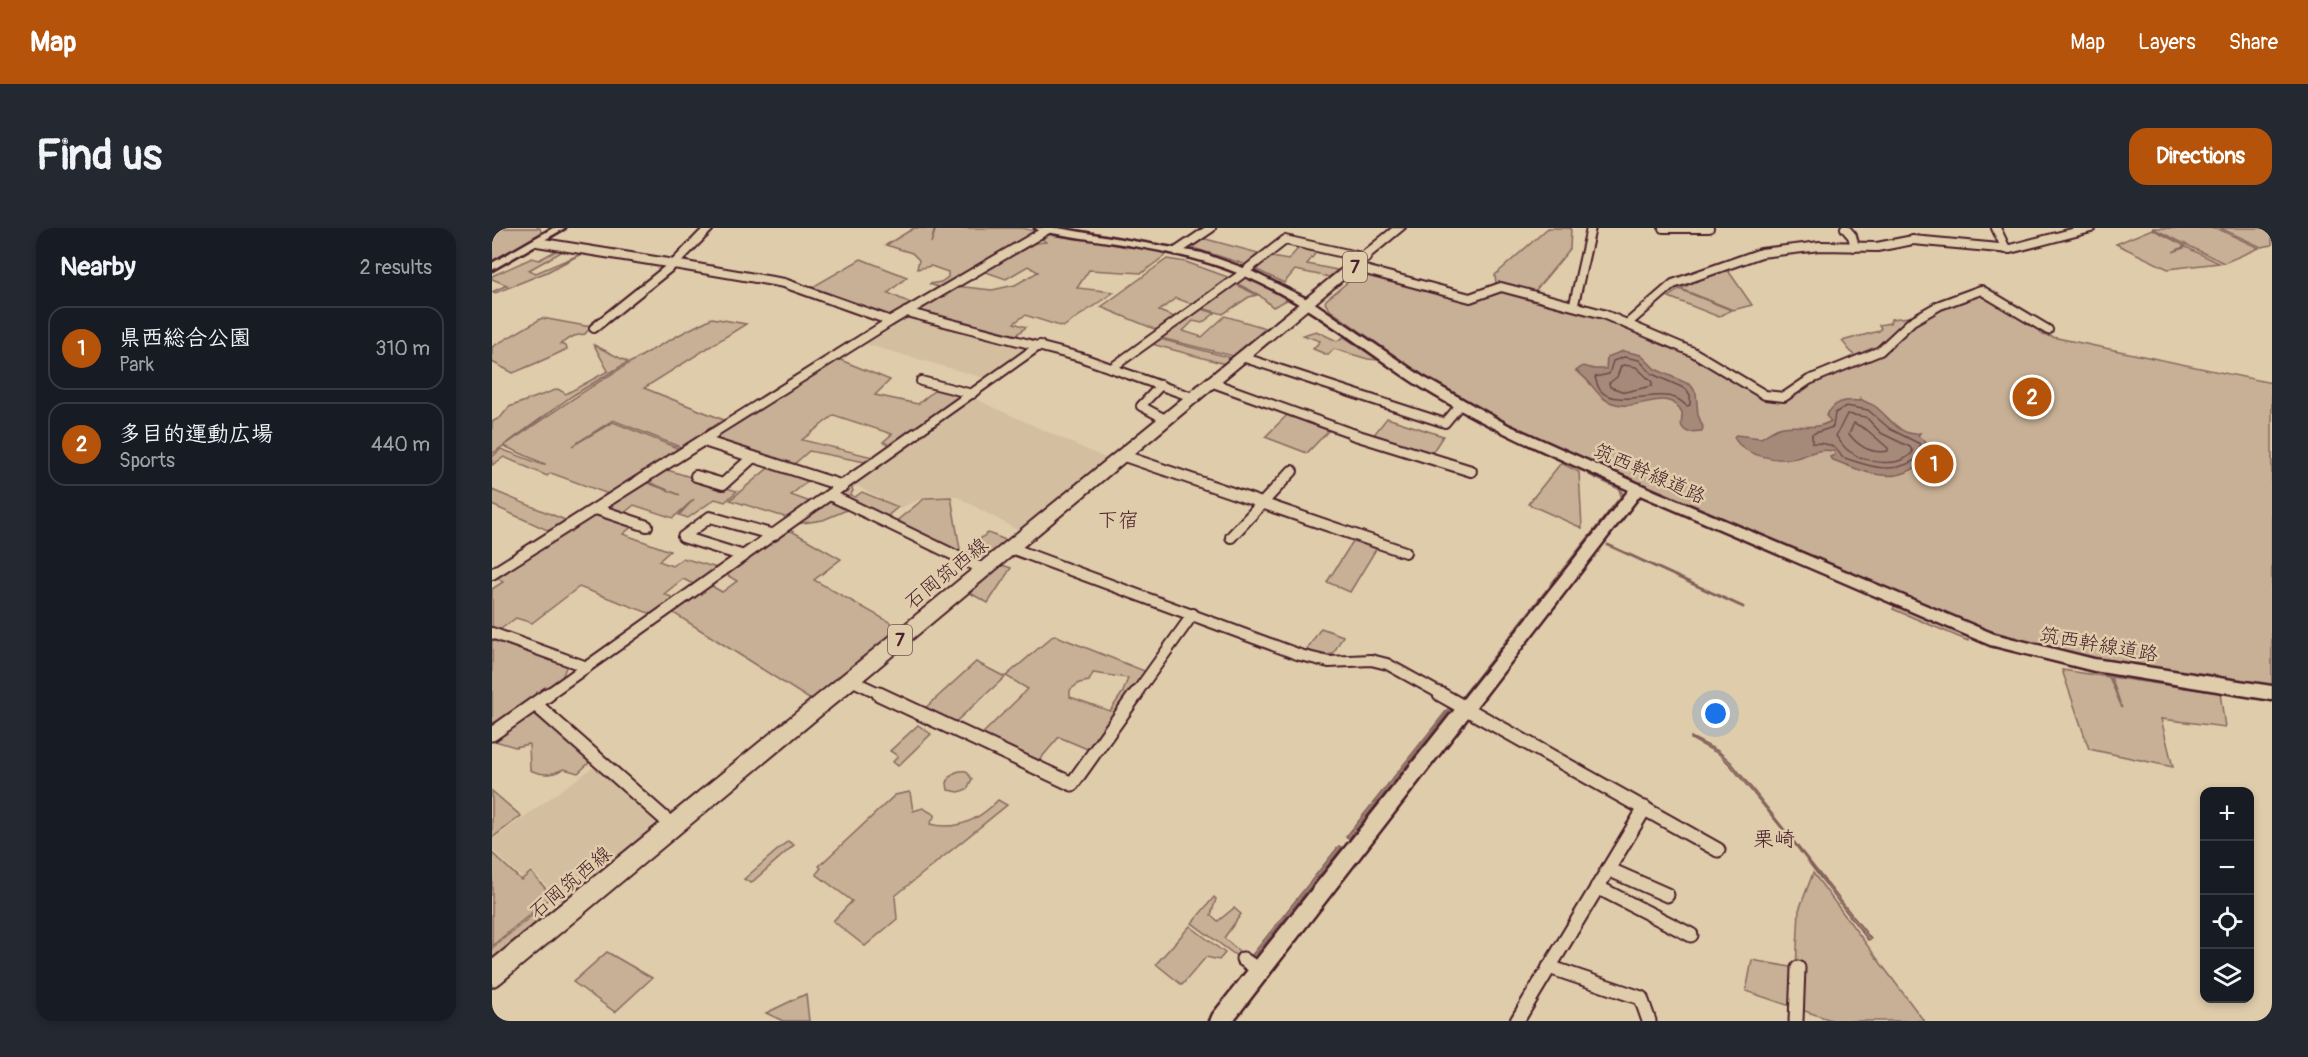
<!DOCTYPE html>
<meta charset="utf-8">
<style>
:root{--surface:#171b24;--page:#242831;--text:#f1f3f6;--muted:#9ea1a6;--line:#363941;--accent:#b45309}
body{margin:0;font-family:Pangolin,"Klee One",sans-serif;background:var(--page);color:var(--text)}
.controls{position:absolute;right:18px;bottom:18px;display:grid;overflow:hidden;border-radius:12px;box-shadow:0 3px 9px #0003}
.controls button{width:54px;height:54px;display:grid;place-items:center;padding:0;border:0;border-bottom:2px solid var(--line);background:var(--surface);color:var(--text);font:30px sans-serif}
.you{position:absolute;left:1224px;top:486px;width:21px;height:21px;margin:-15px;border:4px solid #fff;border-radius:50%;background:#1a73e8;box-shadow:0 0 0 9px #1a73e833}
.badge{display:grid;place-items:center;width:39px;height:39px;border-radius:50%;background:var(--accent);color:#fff;font-size:20px;font-weight:700}
.pin{position:absolute;translate:-50% -50%;border:3px solid #fff;box-shadow:0 2px 6px #0006}
.list{margin:0;padding:0;list-style:none}
h2{display:flex;justify-content:space-between;align-items:center;height:78px;margin:0;padding:0 24px;font-size:26px}
h2 small{font-size:20px;font-weight:400;color:var(--muted)}
.list li{display:grid;grid-template-columns:39px 1fr auto;gap:18px;align-items:center;box-sizing:border-box;height:84px;margin:0 12px 12px;padding:0 12px;border:2px solid var(--line);border-radius:18px}
.list b{display:block;font-size:22px;white-space:nowrap}
.list p{margin:0;font-size:20px;white-space:nowrap;color:var(--muted)}
.list em{font-size:20px;font-style:normal;color:var(--muted)}
.icon{flex:none;width:33px;height:33px;fill:none;stroke:currentColor;stroke-width:2;stroke-linecap:round;stroke-linejoin:round}
.map{position:relative;flex:none;width:1780px;height:793px;overflow:hidden;border-radius:18px}
header{display:flex;align-items:center;gap:36px;box-sizing:border-box;height:84px;padding:0 30px;background:var(--accent);color:#fff}
header strong{font-size:28px}
nav{display:flex;gap:33px;margin-inline-start:auto;font-size:21px}
.intro{display:flex;align-items:center;justify-content:space-between;box-sizing:border-box;height:144px;padding:0 36px}
h1{margin:0;font-size:42px}
.button{padding:15px 27px;border-radius:18px;background:var(--accent);color:#fff;font-size:21px;font-weight:700}
main{display:flex;gap:36px;padding:0 36px}
aside{flex:1;background:var(--surface);border-radius:18px;box-shadow:0 3px 9px #0003}
.map>svg:first-child{display:block}
</style>
<header>
<strong>Map</strong>
<nav><a>Map</a><a>Layers</a><a>Share</a></nav>
</header>
<div class="intro"><h1>Find us</h1><a class="button">Directions</a></div>
<main>
<aside>
<h2>Nearby<small>2 results</small></h2>
<ul class="list">
<li><span class="badge">1</span><div><b>県西総合公園</b><p>Park</p></div><em>310 m</em></li>
<li><span class="badge">2</span><div><b>多目的運動広場</b><p>Sports</p></div><em>440 m</em></li>
</ul>
</aside>
<div class="map">
<svg width="1780" height="793" viewBox="0 0 1780 793">
<rect width="100%" height="100%" fill="#dfccaa"/>
<filter id="ink" filterUnits="userSpaceOnUse"><feTurbulence type="fractalNoise" baseFrequency=".0167" numOctaves="2"/><feDisplacementMap in="SourceGraphic" scale="12" xChannelSelector="R" yChannelSelector="G"/><feConvolveMatrix kernelMatrix="1 2 1 2 8 2 1 2 1" color-interpolation-filters="sRGB"/></filter>
<g filter="url(#ink)">
<g fill="#d3bea0">
<polygon points="419,87 452,99 541,118 496,151 370,115 411,88"/>
<polygon points="479,169 617,232 529,304 464,268 433,269 408,280 359,255"/>
<polygon points="103,538 168,598 71,676 40,642 30,650 0,622 0,612"/>
</g>
<g fill="#c7b095" stroke="#886860" stroke-width="1.5" fill-rule="evenodd">
<polygon points="0,0 48,0 49,4 53,5 0,34"/>
<polygon points="422,0 443,0 439,15 444,0 530,0 547,4 449,60 437,56 449,54 456,49 456,44 439,38 425,41 427,32 420,25 394,17"/>
<polygon points="1056,0 1079,0 1078,21 1043,63 1004,55 1003,47"/>
<polygon points="1660,0 1724,0 1767,20 1732,35"/>
<polygon points="1728,0 1780,0 1780,17 1769,19"/>
<polygon points="1660,1 1693,18 1681,24 1694,19 1727,35 1676,41 1624,16"/>
<polygon points="555,4 673,24 675,26 650,45 597,42 585,60 622,64 571,99 533,87 522,95 534,99 522,109 423,84 423,80 463,58 500,62 523,57 546,44 536,38 514,51 491,43 534,16 554,14 547,9"/>
<polygon points="710,10 770,26 755,37 698,19"/>
<polygon points="810,16 827,21 815,36 845,42 837,49 803,42 792,55 759,39 774,28 796,32"/>
<polygon points="67,21 73,22 37,42 44,45 89,26 55,44 3,65 0,64 15,57 0,51 0,48 40,30 47,32"/>
<polygon points="369,31 415,49 396,65 421,76 398,90 317,61"/>
<polygon points="675,31 694,34 741,51 702,77 684,70 667,83 685,90 667,103 609,79"/>
<polygon points="1235,41 1260,77 1241,82 1189,61 1213,48"/>
<polygon points="868,44 974,72 1010,61 1110,87 1193,122 1272,169 1290,173 1323,151 1381,129 1423,94 1443,83 1490,64 1546,97 1551,107 1780,155 1780,457 1581,427 1487,399 1049,212 995,185 932,148 838,82 833,75 834,72"/>
<path d="M 748,49 C 761,48 787,62 795,72 L 781,79 L 767,67 L 742,54 Z"/>
<polygon points="741,55 765,67 757,69 731,86 706,79"/>
<polygon points="1187,61 1239,82 1227,89 1177,69"/>
<polygon points="706,80 723,85 710,95 701,93 691,103 710,109 733,88 774,100 741,128 665,109"/>
<polygon points="1418,89 1386,123 1364,130 1350,113 1387,103 1389,100 1387,97 1398,95 1399,91"/>
<path d="M 50,90 L 99,99 L 93,106 L 82,108 L 68,116 L 74,118 L 75,121 C 57,130 40,137 21,145 L 0,134 L 0,119 Z"/>
<path d="M 220,90 L 254,96 L 152,160 L 237,194 L 193,221 L 121,192 L 80,218 L 121,194 L 190,222 L 119,267 L 59,245 L 55,248 L 12,229 L 0,237 L 0,229 L 9,221 L 51,237 L 53,236 L 12,218 C 79,171 146,126 220,90 Z"/>
<polygon points="824,103 845,113 852,109 886,132 876,131 842,121 836,127 821,121 828,113 811,107"/>
<polygon points="664,110 740,130 733,136 656,115"/>
<polygon points="102,117 136,134 80,168 0,226 0,194 9,189 17,179 66,161 74,166 116,143"/>
<polygon points="346,131 398,152 383,167 426,176 444,161 469,168 402,218 391,214 400,206 342,187 310,212 385,230 378,235 317,223 300,238 217,212"/>
<polygon points="796,186 838,201 815,225 773,209"/>
<polygon points="895,190 951,208 938,228 880,209"/>
<polygon points="1069,235 1087,244 1090,300 1036,276"/>
<polygon points="280,237 319,250 299,267 321,275 299,291 238,272"/>
<polygon points="172,241 245,263 233,274 223,271 196,290 187,287 202,271 181,290 142,277 131,286 110,280 153,254 188,267 154,253"/>
<polygon points="1097,247 1127,259 1132,268 1061,359 1058,357 1129,268 1127,261"/>
<polygon points="359,257 361,263 358,267 363,269 370,264 406,279 393,290 345,267"/>
<polygon points="0,262 78,294 62,305 0,277"/>
<polygon points="459,269 468,321 462,324 403,294 433,270"/>
<polygon points="334,272 355,282 331,292 304,296"/>
<polygon points="103,285 142,297 131,306 178,323 167,333 180,338 191,330 229,341 205,358 191,351 172,366 184,371 162,387 87,359 40,395 24,390 6,403 0,401 0,361 11,354 2,348"/>
<polygon points="296,301 349,331 322,352 410,401 322,474 180,384 218,357 230,364 245,353 233,346"/>
<polygon points="496,305 516,313 489,337 466,326 486,321 489,310"/>
<polygon points="863,310 886,318 858,364 835,354"/>
<polygon points="510,337 519,340 496,375 478,365"/>
<polygon points="1054,362 1058,363 972,473 968,471"/>
<polygon points="1403,377 1477,409 1476,413 1401,381"/>
<polygon points="829,400 851,408 841,426 827,428 813,424"/>
<path d="M 562,407 L 655,444 L 600,523 L 567,509 L 544,536 L 485,511 L 536,461 L 514,448 ZM 601,445 L 636,450 L 631,464 L 618,483 L 578,469 L 578,462 L 587,455 L 597,453 Z"/>
<polygon points="0,412 75,437 69,452 7,496 0,494"/>
<polygon points="484,434 513,449 460,497 431,482"/>
<polygon points="1570,442 1617,449 1630,480 1619,449 1728,465 1733,499 1669,491 1681,539 1597,521"/>
<polygon points="962,477 966,479 861,614 857,612"/>
<path d="M 41,485 L 99,533 L 86,545 L 72,541 C 59,547 52,548 38,542 L 37,516 L 23,519 L 3,513 L 4,505 Z"/>
<polygon points="426,497 439,506 406,538 401,534 406,528 398,523"/>
<path d="M 474,543 L 480,551 L 475,561 L 467,564 L 456,562 L 455,555 C 458,546 465,542 474,543 Z"/>
<polygon points="0,563 29,588 0,610"/>
<path d="M 418,564 L 421,583 L 431,580 L 443,587 L 438,596 C 465,603 488,591 506,572 L 515,577 L 403,668 L 405,691 L 373,718 L 341,693 L 360,673 L 324,646 L 329,640 L 327,638 L 403,567 Z"/>
<polygon points="296,613 302,617 259,655 252,651"/>
<polygon points="0,625 29,652 39,644 60,668 0,718"/>
<polygon points="1321,645 1432,793 1342,793 1254,763 1260,732 1304,740 1307,682"/>
<polygon points="722,669 724,671 719,687 726,693 742,680 749,686 732,710 753,728 750,732 700,695"/>
<polygon points="43,685 54,695 0,738 0,720"/>
<polygon points="698,698 733,725 727,732 714,729 690,757 664,736"/>
<polygon points="115,724 160,750 123,784 81,754"/>
<polygon points="314,766 317,793 291,793 274,785"/>
</g>
<g fill="#a68a79" stroke="#815f5a" stroke-width="1.5">
<path d="M 1131,123 L 1149,127 L 1163,141 L 1199,157 L 1204,165 L 1206,187 L 1211,199 L 1210,203 L 1196,204 C 1185,198 1191,194 1190,184 C 1176,160 1151,180 1130,177 C 1104,175 1104,155 1084,143 L 1091,138 L 1102,141 L 1114,141 L 1115,129 Z"/>
<path d="M 1368,170 C 1372,175 1379,175 1384,179 C 1397,189 1409,210 1428,205 L 1426,208 C 1432,212 1439,218 1436,227 C 1433,237 1423,240 1415,244 C 1391,254 1364,241 1339,231 L 1338,229 L 1343,227 L 1342,223 C 1324,220 1319,226 1304,230 C 1285,234 1251,228 1242,209 L 1244,207 L 1269,210 C 1276,206 1283,200 1291,199 C 1308,196 1323,203 1339,193 L 1334,188 C 1343,173 1352,171 1368,173 Z"/>
<polygon points="959,477 961,478 857,610 854,609"/>
<polygon points="1199,509 1226,523 1239,534 1379,711 1376,712 1304,618 1239,538 1227,526 1199,511"/>
<polygon points="847,618 850,619 762,729 760,727"/>
</g>
<g fill="none" stroke-linecap="round" stroke-linejoin="round">
<g stroke="#6f4a4a" stroke-width="1.5">
<path d="M 1132,129 L 1147,132 L 1160,146 L 1194,161 L 1198,167 L 1198,177 L 1195,178 C 1191,175 1187,171 1183,170 C 1163,162 1123,180 1108,162 C 1106,159 1104,153 1103,149 L 1117,146 L 1121,133 Z"/>
<polygon points="1132,137 1144,139 1160,154 1160,158 1133,164 1118,159 1117,155 1125,149 1129,138"/>
<path d="M 1354,178 L 1376,182 L 1398,201 L 1428,216 L 1430,226 C 1406,249 1378,239 1350,229 C 1343,216 1334,215 1320,215 L 1320,206 L 1341,199 L 1343,185 Z"/>
<path d="M 1355,186 L 1374,189 L 1389,205 L 1418,219 L 1421,224 C 1407,241 1373,235 1357,223 C 1352,220 1348,213 1344,208 Z"/>
<path d="M 1362,195 L 1375,202 L 1396,220 L 1396,223 C 1380,226 1367,219 1357,206 Z"/>
</g>
<polyline stroke="#815f5a" stroke-width="3" points="1116,317 1251,379"/>
<defs>
<g id="street-far2">
<polyline points="1171,0 1217,0"/>
<polyline points="1353,0 1360,8 1363,19"/>
<polyline points="1504,0 1514,21"/>
<polyline points="45,14 182,36 217,0"/>
<polyline points="685,23 719,0"/>
<polyline points="862,39 978,70 1009,59 1111,86 1201,124 1273,167 1292,169 1317,152 1388,123 1420,93 1448,77 1489,62 1556,102"/>
<polyline points="757,40 793,12 874,30"/>
<polyline points="1082,76 1099,0"/>
<polyline points="414,84 588,129 703,170"/>
<polyline points="1135,96 1181,56 1269,25 1328,18 1385,19 1421,12 1518,21 1599,0"/>
<polyline points="102,100 182,36 292,55 399,93"/>
<polyline points="753,130 953,195 968,177"/>
<polyline points="621,139 753,44"/>
<polyline points="429,153 480,166"/>
<polyline points="721,155 865,207"/>
<polyline points="669,157 649,178 675,192"/>
<polyline points="218,207 399,93 558,0"/>
<polyline points="421,207 548,117"/>
</g>
<g id="street-far1">
<polyline points="860,206 979,243"/>
<polyline points="212,213 351,258"/>
<polyline points="632,228 913,324"/>
<polyline points="204,248 231,256 261,229"/>
<polyline points="338,267 493,342"/>
<polyline points="104,281 155,298"/>
<polyline points="739,309 800,243"/>
<polyline points="519,320 808,427 837,434 879,432 895,436 951,467"/>
<polyline points="252,328 191,309 218,289 282,307"/>
<polyline points="0,346 221,206"/>
<polyline points="0,405 95,439"/>
<polyline points="359,452 391,467"/>
<polyline points="55,467 423,206"/>
<polyline points="643,467 701,386"/>
</g>
<g id="street">
<polyline points="387,466 580,556 644,466"/>
<polyline points="948,466 1226,622"/>
<polyline points="43,476 181,598"/>
<polyline points="0,506 57,466"/>
<polyline points="1116,641 1175,667"/>
<polyline points="1105,659 1199,707"/>
<polyline points="751,731 768,743"/>
<polyline points="1057,739 1149,770 1157,793"/>
<polyline points="1025,793 1153,580"/>
<polyline points="1304,793 1306,740"/>
</g>
<g id="secondary">
<polygon points="61,0 73,0 0,42 0,35"/>
<path d="M 543,0 L 566,0 L 710,25 L 757,42 L 821,74 L 931,149 L 1016,197 L 1165,264 L 1502,406 L 1602,431 L 1780,458 L 1780,472 L 1602,443 L 1498,417 L 1148,267 L 741,793 L 718,793 L 721,786 L 1137,262 C 1064,229 989,198 921,154 C 864,116 812,72 748,46 C 685,20 614,15 548,3 Z"/>
</g>
<polygon id="primary" points="900,0 913,0 8,755 0,759 0,732"/>
</defs>
<use href="#street-far2" stroke="#4a1f2b" stroke-width="12"/>
<use href="#street-far1" stroke="#4a1f2b" stroke-width="14"/>
<use href="#street" stroke="#4a1f2b" stroke-width="17"/>
<use href="#secondary" stroke="#4a1f2b" stroke-width="5"/>
<use href="#primary" stroke="#4a1f2b" stroke-width="4"/>
<use href="#street-far2" stroke="#dfccaa" stroke-width="8"/>
<use href="#street-far1" stroke="#dfccaa" stroke-width="10"/>
<use href="#street" stroke="#dfccaa" stroke-width="13"/>
<use href="#secondary" fill="#dfccaa" fill-rule="evenodd"/>
<use href="#primary" fill="#dfccaa" fill-rule="evenodd"/>
</g>
</g>
<g text-anchor="middle" stroke-width="5" stroke-linejoin="round" paint-order="stroke">
<g fill="#dfccaa" stroke="#775351" stroke-width="1.5">
<rect x="851" y="24" width="24" height="30" rx="4.5"/>
<rect x="396" y="397" width="24" height="30" rx="4.5"/>
</g>
<g font-size="18" font-weight="bold" fill="#4a1f2b">
<text x="863" y="45">7</text>
<text x="408" y="418">7</text>
</g>
<g font-size="20" fill="#4a1f2b" stroke="#dfccaa">
<text transform="translate(1158 245) rotate(24)" y="7">筑西幹線道路</text>
<text transform="translate(454 345) rotate(-39)" y="7">石岡筑西線</text>
<text transform="translate(1607 416) rotate(10)" y="7">筑西幹線道路</text>
<text transform="translate(78 654) rotate(-40)" y="7">石岡筑西線</text>
</g>
<g font-size="21" fill="#4a1f2b" stroke="#dfccaa">
<text x="626" y="299">下宿</text>
<text x="1282" y="618">栗崎</text>
</g>
</g>
</svg>
<div class="controls">
<button>+</button>
<button>−</button>
<button><svg class="icon" aria-label="locate" viewBox="0 0 24 24"><circle cx="12" cy="12" r="6"/><path d="M12 2v4M12 18v4M2 12h4M18 12h4"/></svg></button>
<button><svg class="icon" aria-label="layers" viewBox="0 0 24 24"><path d="M12 4l9 5-9 5-9-5zM3 14l9 5 9-5"/></svg></button>
</div>
<div class="you"></div>
<div class="pin badge" style="left:1442px;top:236px">1</div>
<div class="pin badge" style="left:1540px;top:169px">2</div>
</div>
</main>
